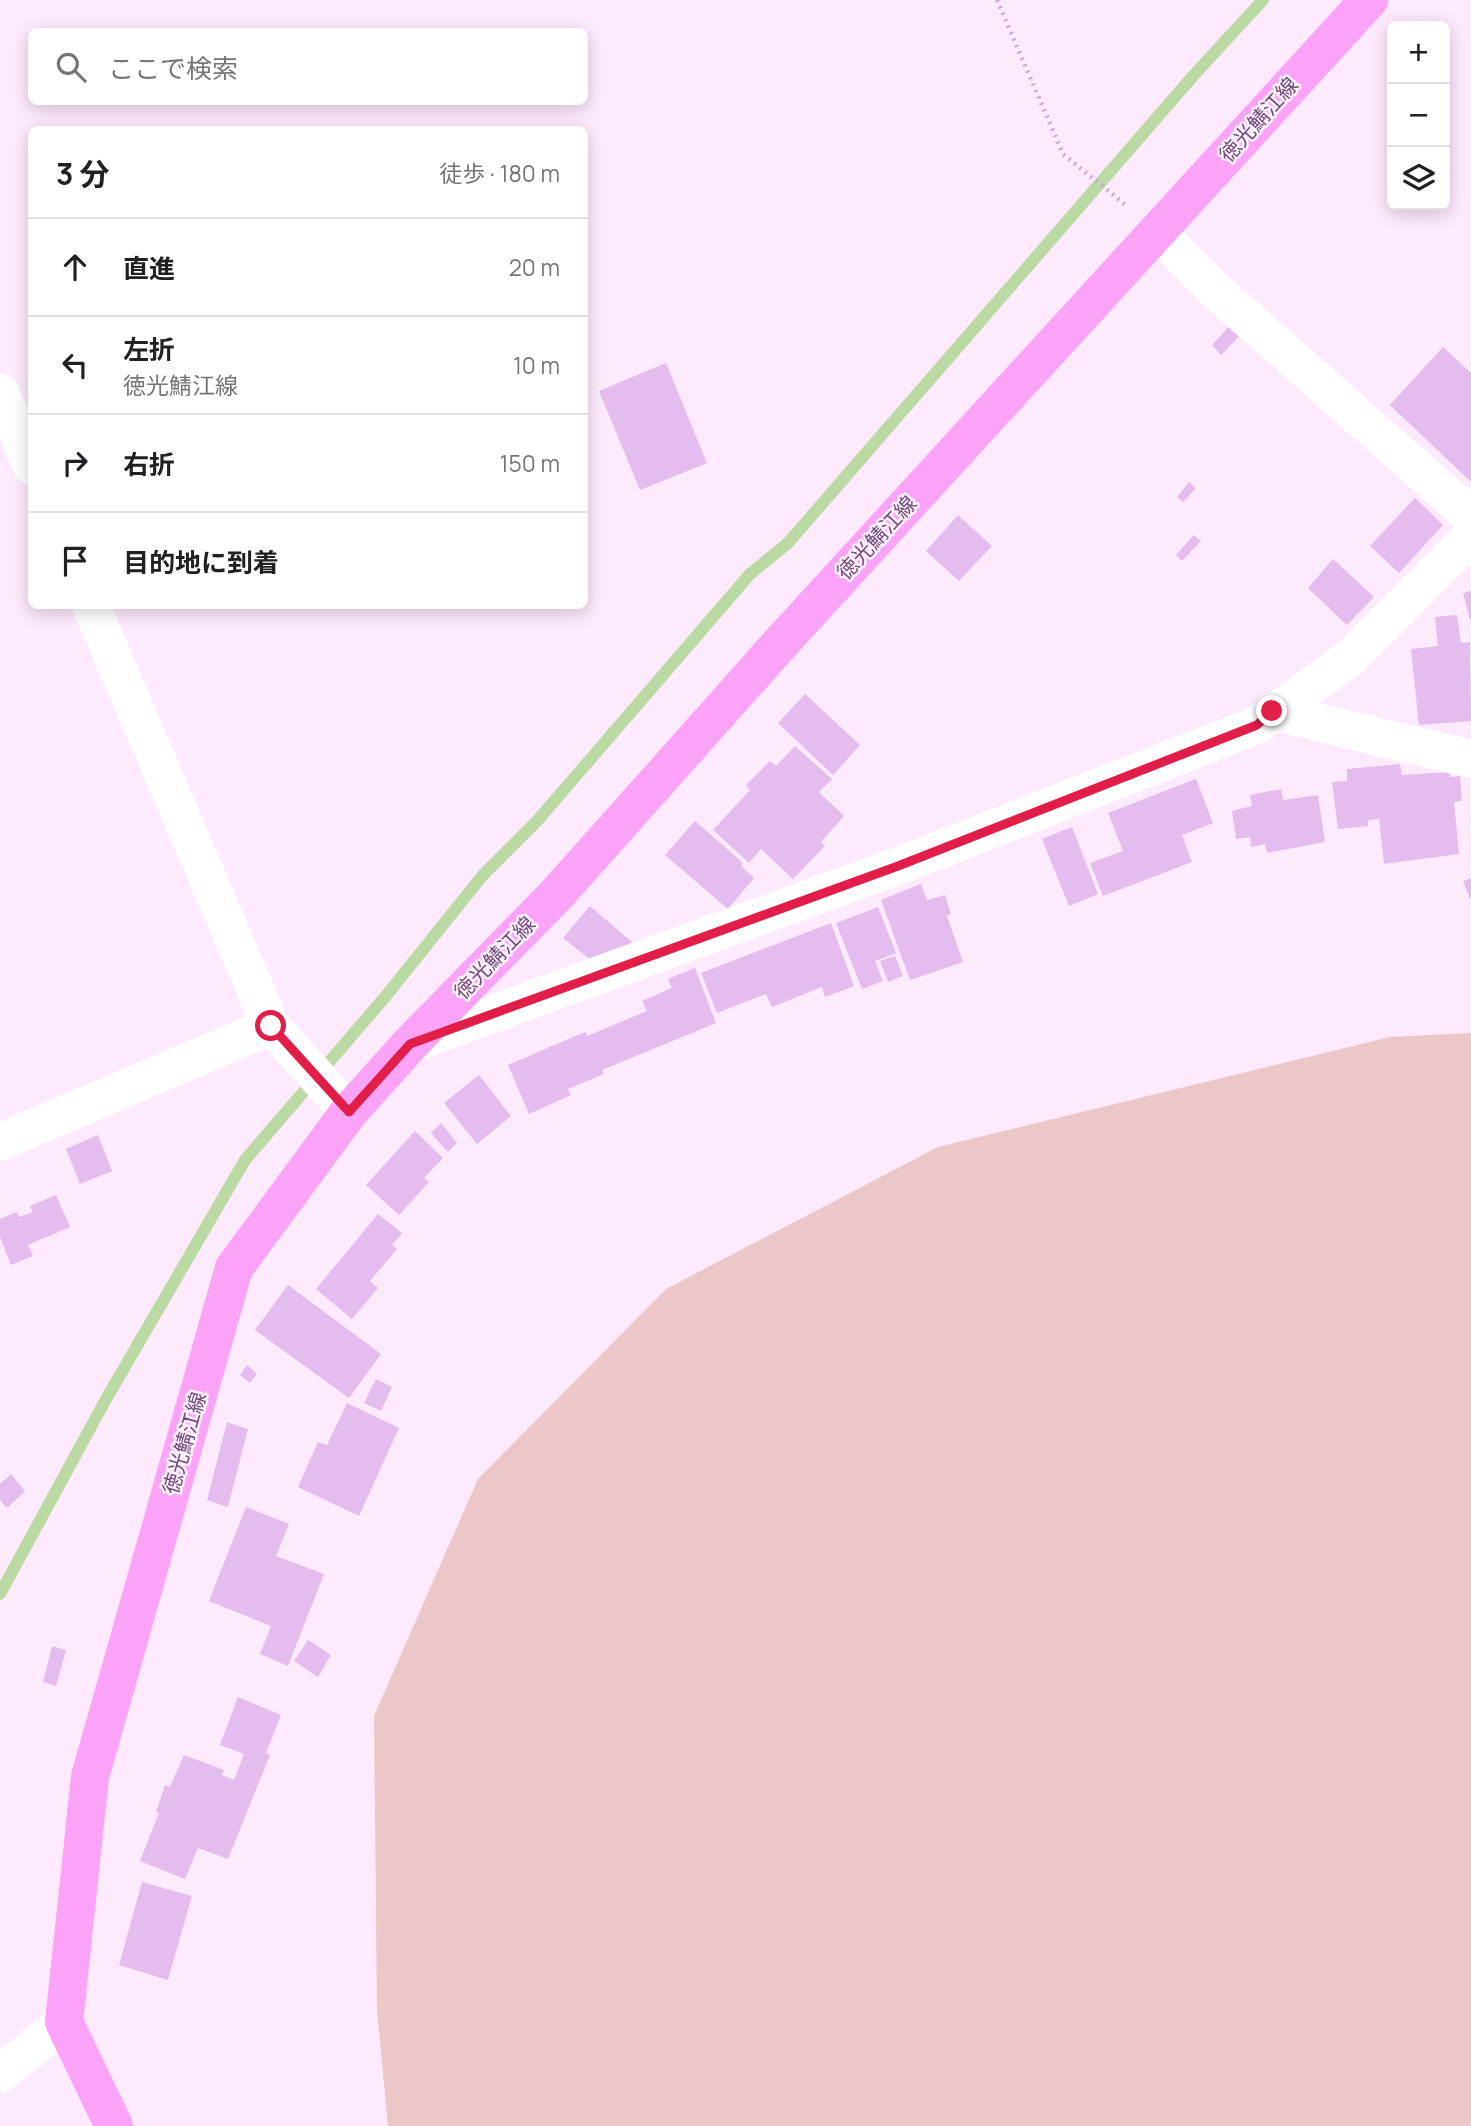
<!DOCTYPE html>
<html lang="ja">
<meta charset="utf-8">
<style>
:root{--surface:#fff;--page:#f2f2f2;--text:#202124;--muted:#757577;--line:#e0e0e0}
body{margin:0;font-family:Manrope,"Noto Sans JP",sans-serif;background:var(--page);color:var(--text)}
.controls{position:absolute;right:21px;top:21px;display:grid;overflow:hidden;border-radius:10px;box-shadow:0 4px 18px #0003}
.controls button{width:63px;height:63px;display:grid;place-items:center;padding:0;border:0;border-bottom:2px solid var(--line);background:var(--surface);color:var(--text);font:35px sans-serif}
.stop{position:absolute;width:21px;height:21px;margin:-16px;border:5px solid #e11d48;border-radius:50%;background:#fff}
.stop.end{background:#e11d48;border-color:#fff;box-shadow:0 2px 7px #0008}
.list{margin:0;padding:0;list-style:none}
h2{display:flex;justify-content:space-between;align-items:center;height:91px;margin:0;padding:0 28px;font-size:30px}
h2 small{font-size:23px;font-weight:400;color:var(--muted)}
.list li{display:grid;grid-template-columns:46px 1fr auto;gap:21px;align-items:center;box-sizing:border-box;height:98px;padding:0 28px;border-top:2px solid var(--line)}
.list b{display:block;font-size:26px;white-space:nowrap}
.list p{margin:0;font-size:23px;white-space:nowrap;color:var(--muted)}
.list em{font-size:23px;font-style:normal;color:var(--muted)}
.icon{flex:none;width:38px;height:38px;fill:none;stroke:currentColor;stroke-width:2;stroke-linecap:round;stroke-linejoin:round}
.map{position:relative;flex:none;width:1471px;height:2126px;overflow:hidden}
.search{position:absolute;background:var(--surface);box-shadow:0 4px 18px #0003;left:28px;top:28px;width:560px;height:77px;display:flex;align-items:center;gap:18px;box-sizing:border-box;padding:0 24px;border-radius:10px;color:var(--muted);font-size:26px}
.panel{position:absolute;background:var(--surface);box-shadow:0 4px 18px #0003;left:28px;top:126px;width:560px;height:483px;border-radius:10px}
.map>svg:first-child{display:block}
</style>
<div class="map">
<svg width="1471" height="2126" viewBox="0 0 1471 2126">
<rect width="100%" height="100%" fill="#fdeafc"/>
<polygon fill="#ebc8c7" points="1471,1033 1471,2126 388,2126 377,2010 374,1716 478,1479 666,1289 938,1147 1390,1037"/>
<g fill="none" stroke-linecap="round" stroke-linejoin="round">
<polyline stroke="#bad9a3" stroke-width="12" points="0,1594 105,1401 245,1160 385,997 483,875 538,820 750,574 788,543 1193,76 1263,0"/>
</g>
<g fill="#e4bced">
<polygon points="1234,321 1244,331 1221,355 1212,345"/>
<polygon points="1443,347 1471,373 1471,482 1390,405"/>
<polygon points="666,363 707,463 640,490 599,391"/>
<polygon points="1189,482 1196,488 1183,502 1177,497"/>
<polygon points="1415,498 1443,525 1399,573 1370,546"/>
<polygon points="958,515 992,546 959,581 926,551"/>
<polygon points="1194,535 1201,541 1182,561 1176,555"/>
<polygon points="1333,559 1374,597 1347,625 1308,588"/>
<polygon points="1471,591 1471,620 1470,620 1463,593"/>
<polygon points="1457,615 1461,643 1470,642 1471,721 1419,725 1411,649 1438,646 1435,617"/>
<polygon points="805,694 860,745 833,775 778,723"/>
<polygon points="795,746 832,779 819,792 844,816 821,842 825,846 793,879 761,849 749,863 713,830 750,790 746,785 770,761 776,766"/>
<polygon points="1400,764 1402,775 1449,772 1451,777 1460,776 1462,801 1454,802 1459,854 1384,864 1379,819 1368,820 1368,826 1338,829 1332,782 1347,781 1347,769"/>
<polygon points="1196,779 1213,823 1182,835 1192,862 1103,896 1090,863 1123,851 1108,813"/>
<polygon points="1281,789 1283,800 1318,795 1325,842 1267,853 1265,844 1251,847 1250,837 1236,839 1232,811 1252,806 1250,795"/>
<polygon points="695,821 743,863 741,866 754,878 728,909 665,855"/>
<polygon points="1072,827 1098,894 1069,906 1042,839"/>
<polygon points="1471,878 1471,901 1463,881"/>
<polygon points="921,884 927,900 945,895 951,914 947,916 963,962 910,980 881,900"/>
<polygon points="590,906 633,943 591,960 563,938"/>
<polygon points="878,907 896,953 875,961 883,981 862,989 836,923"/>
<polygon points="831,923 854,986 825,997 822,987 772,1007 766,994 717,1013 701,973"/>
<polygon points="895,956 903,976 888,982 880,961"/>
<polygon points="695,968 716,1023 602,1070 604,1074 568,1089 571,1095 529,1114 508,1065 585,1032 587,1036 647,1011 642,1001 672,988 668,979"/>
<polygon points="479,1075 511,1116 477,1144 444,1103"/>
<polygon points="441,1123 457,1143 448,1152 431,1133"/>
<polygon points="415,1131 443,1158 424,1178 429,1182 399,1215 366,1185"/>
<polygon points="98,1135 112,1171 80,1184 66,1149"/>
<polygon points="56,1195 70,1227 28,1245 33,1256 11,1265 0,1237 0,1219 17,1212 19,1217 33,1212 30,1206"/>
<polygon points="378,1214 402,1233 392,1245 397,1249 370,1281 378,1288 352,1319 316,1289"/>
<polygon points="288,1285 381,1354 349,1398 255,1330"/>
<polygon points="247,1365 257,1374 250,1383 240,1375"/>
<polygon points="376,1379 392,1387 381,1411 364,1403"/>
<polygon points="347,1403 399,1428 359,1516 298,1487 318,1442 327,1445"/>
<polygon points="227,1422 248,1429 228,1507 207,1500"/>
<polygon points="11,1474 25,1491 7,1508 0,1500 0,1484"/>
<polygon points="246,1507 289,1524 276,1556 324,1574 288,1666 260,1654 271,1626 209,1601"/>
<polygon points="308,1640 331,1655 318,1677 294,1661"/>
<polygon points="52,1646 66,1650 56,1686 43,1682"/>
<polygon points="238,1697 281,1715 266,1753 270,1755 228,1859 198,1848 185,1879 140,1861 159,1813 156,1812 165,1785 170,1787 184,1755 224,1770 222,1775 234,1780 244,1754 220,1745"/>
<polygon points="142,1882 192,1896 168,1980 119,1965"/>
</g>
<g fill="none" stroke-linecap="round" stroke-linejoin="round">
<polyline stroke="#cea3d8" stroke-width="4.5" stroke-dasharray="2 5" stroke-linecap="butt" points="997,0 1063,154 1128,207"/>
<g stroke="#fff" stroke-width="38">
<polyline points="1158,232 1215,290 1471,516"/>
<polyline points="0,392 32,466"/>
<polyline points="91,606 271,1026 349,1112"/>
<polyline points="1272,711 1471,759"/>
<polyline points="410,1044 898,866 1257,725 1349,659 1471,537"/>
<polyline points="0,1142 271,1026"/>
<polyline points="0,2074 64,2022"/>
</g>
<polyline stroke="#faa3f7" stroke-width="38" points="114,2126 64,2022 90,1777 234,1268 349,1112 410,1044 557,894 778,646 1369,0"/>
</g>
<g fill="none" stroke-linecap="round" stroke-linejoin="round">
<polyline stroke="#e11d48" stroke-width="9" points="271,1026 349,1112 410,1044 898,866 1257,725 1272,711"/>
</g>
<g text-anchor="middle" stroke-width="5" stroke-linejoin="round" paint-order="stroke">
<g font-size="21" fill="#6e4c78" stroke="#fff0ff">
<text transform="translate(1259 120) rotate(-48)" y="7">徳光鯖江線</text>
<text transform="translate(877 538) rotate(-47)" y="7">徳光鯖江線</text>
<text transform="translate(495 958) rotate(-46)" y="7">徳光鯖江線</text>
<text transform="translate(185 1443) rotate(-74)" y="7">徳光鯖江線</text>
</g>
</g>
</svg>
<div class="controls">
<button>+</button>
<button>−</button>
<button><svg class="icon" aria-label="layers" viewBox="0 0 24 24"><path d="M12 4l9 5-9 5-9-5zM3 14l9 5 9-5"/></svg></button>
</div>
<div class="stop" style="left:271px;top:1026px"></div>
<div class="stop end" style="left:1272px;top:711px"></div>
<div class="search"><svg class="icon" aria-label="search" viewBox="0 0 24 24"><circle cx="10" cy="10" r="6"/><path d="M15 15l6 6"/></svg>ここで検索</div>
<section class="panel">
<h2>3 分<small>徒歩 · 180 m</small></h2>
<ul class="list">
<li><svg class="icon" aria-label="ahead" viewBox="0 0 24 24"><path d="M12 20V5M6 11l6-6 6 6"/></svg><div><b>直進</b></div><em>20 m</em></li>
<li><svg class="icon" aria-label="left" viewBox="0 0 24 24"><path d="M17 20v-9H6M10 6l-5 5 5 5"/></svg><div><b>左折</b><p>徳光鯖江線</p></div><em>10 m</em></li>
<li><svg class="icon" aria-label="right" viewBox="0 0 24 24"><path d="M7 20v-9h11M14 6l5 5-5 5"/></svg><div><b>右折</b></div><em>150 m</em></li>
<li><svg class="icon" aria-label="arrive" viewBox="0 0 24 24"><path d="M6 21V4h12l-3 4 3 4H6"/></svg><div><b>目的地に到着</b></div></li>
</ul>
</section>
</div>
